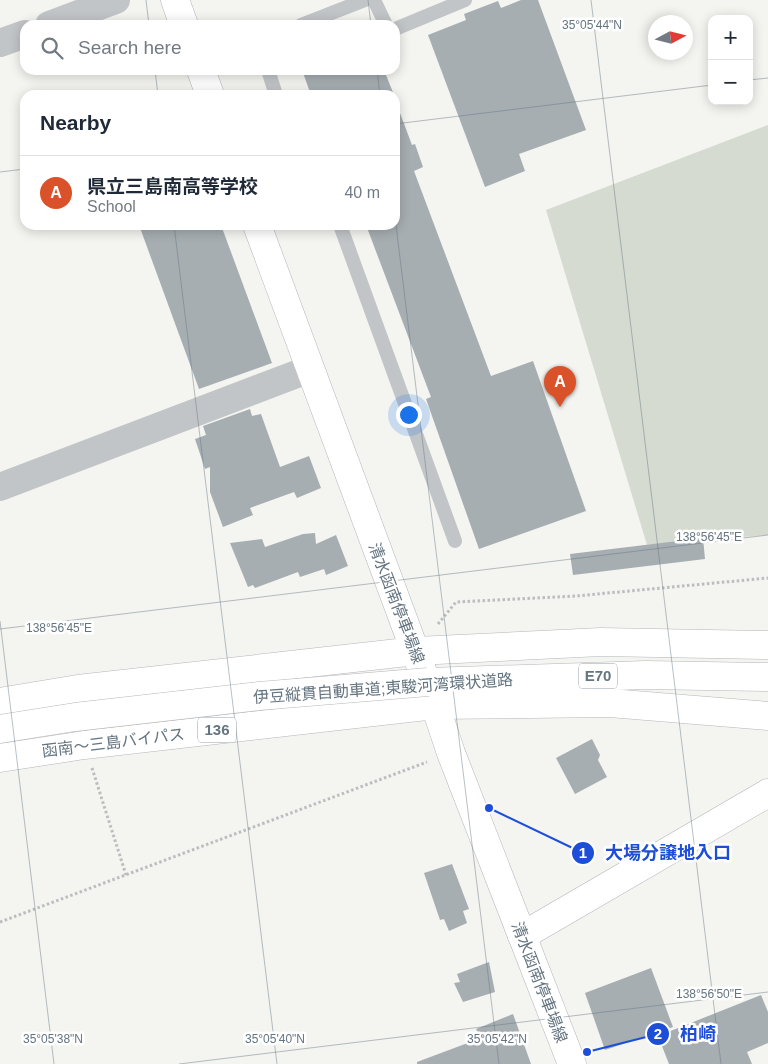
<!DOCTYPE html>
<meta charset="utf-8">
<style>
:root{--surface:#fff;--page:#f2f2f3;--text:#1f2937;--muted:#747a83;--line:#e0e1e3;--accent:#da522a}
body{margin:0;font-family:Arial,"Noto Sans JP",sans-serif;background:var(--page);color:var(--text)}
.controls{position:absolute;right:15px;top:15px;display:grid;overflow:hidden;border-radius:10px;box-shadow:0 2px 12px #0003}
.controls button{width:45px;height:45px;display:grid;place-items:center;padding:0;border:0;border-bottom:1px solid var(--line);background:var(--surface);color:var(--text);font:25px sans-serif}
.compass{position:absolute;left:648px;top:15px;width:45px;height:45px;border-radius:50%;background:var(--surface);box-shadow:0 2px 12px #0003;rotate:83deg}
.you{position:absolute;left:408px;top:414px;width:18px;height:18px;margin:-12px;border:4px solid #fff;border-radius:50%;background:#1a73e8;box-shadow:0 0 0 8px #1a73e833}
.badge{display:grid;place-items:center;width:32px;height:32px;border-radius:50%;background:var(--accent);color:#fff;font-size:16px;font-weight:700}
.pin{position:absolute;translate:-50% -41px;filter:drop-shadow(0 1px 2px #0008)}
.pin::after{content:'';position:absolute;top:26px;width:18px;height:15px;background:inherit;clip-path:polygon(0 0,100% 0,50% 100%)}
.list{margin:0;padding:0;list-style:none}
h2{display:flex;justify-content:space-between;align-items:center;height:65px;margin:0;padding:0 20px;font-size:21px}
h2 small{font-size:16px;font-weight:400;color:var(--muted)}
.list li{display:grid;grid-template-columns:32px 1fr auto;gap:15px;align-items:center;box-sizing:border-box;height:75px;padding:0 20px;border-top:1px solid var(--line)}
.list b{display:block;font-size:19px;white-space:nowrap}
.list p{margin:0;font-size:16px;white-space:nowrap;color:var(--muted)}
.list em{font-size:16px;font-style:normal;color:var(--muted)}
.icon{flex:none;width:28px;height:28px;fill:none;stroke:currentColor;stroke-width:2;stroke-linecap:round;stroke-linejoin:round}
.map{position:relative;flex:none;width:768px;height:1064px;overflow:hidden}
.search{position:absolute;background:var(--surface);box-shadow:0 2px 12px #0003;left:20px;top:20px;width:380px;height:55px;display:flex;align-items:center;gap:12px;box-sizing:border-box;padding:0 18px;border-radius:15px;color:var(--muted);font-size:19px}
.panel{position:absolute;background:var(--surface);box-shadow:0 2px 12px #0003;left:20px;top:90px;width:380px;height:140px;border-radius:15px}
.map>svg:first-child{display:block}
</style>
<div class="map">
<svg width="768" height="1064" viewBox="0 0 768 1064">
<rect width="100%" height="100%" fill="#f4f4f0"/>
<polygon fill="#d5dbd1" points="768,125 768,535 647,545 546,210"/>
<g fill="#a6aeb2">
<polygon points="521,0 538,0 586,130 519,154 525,171 485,187 428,35 466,20 464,14 498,1 501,8"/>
<polygon points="302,70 384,70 394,95 311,95"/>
<polygon points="395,105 397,105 412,145 415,144 423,167 414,171 491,376 533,361 586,511 479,549 426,399 431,397 366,225 395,225"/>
<polygon points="139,225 221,225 272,363 199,389"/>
<polygon points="250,409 252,416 261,414 280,467 309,456 321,488 297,498 294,492 250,508 253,515 223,527 210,492 210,467 205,469 195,439 206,435 203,426"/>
<polygon points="315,533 316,544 336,535 348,566 326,575 324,569 300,577 298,572 255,588 253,585 248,587 230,543 262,539 265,547 303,534"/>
<polygon points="703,538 705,559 573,575 570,554"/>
<polygon points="592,739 600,755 598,760 607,777 575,794 556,758"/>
<polygon points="452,864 469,909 463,911 467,923 449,931 444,919 440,920 424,873"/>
<polygon points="489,962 495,992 463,1002 454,983 460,982 457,974"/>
<polygon points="651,968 673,1027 605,1050 585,993"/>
<polygon points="761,995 768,1012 768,1043 747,1052 752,1064 669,1064 658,1036"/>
<polygon points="513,1014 531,1064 417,1064 417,1062 481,1038 476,1029"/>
</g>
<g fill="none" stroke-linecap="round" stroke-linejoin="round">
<defs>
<g id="secondary">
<polyline points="175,0 184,25"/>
<polyline points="201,70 210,95"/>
<polyline points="257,225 435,705 451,753 572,1064"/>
<polyline points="522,936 768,793"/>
</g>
<g id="highway">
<polyline points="428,682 646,675 768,677"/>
<polyline points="0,702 78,689 416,651 601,642 768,645"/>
<polyline points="0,758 84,745 435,705 610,703 768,716"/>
</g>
</defs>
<use href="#secondary" stroke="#b2b7ba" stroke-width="29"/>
<use href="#highway" stroke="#b4b7ba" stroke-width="29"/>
<g stroke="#bbbdbf" stroke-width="3" stroke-dasharray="2.5 2.5" stroke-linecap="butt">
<polyline points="438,624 456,602 576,596 768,578"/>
<polyline points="92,768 126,875"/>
<polyline points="0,922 427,762"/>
</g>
<g stroke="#c2c5c8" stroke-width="14">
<polyline points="374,0 386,25"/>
<polyline points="301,25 365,0"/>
<polyline points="395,29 465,0"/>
<polyline points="268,70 276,95"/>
<polyline points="340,225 455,541"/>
</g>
<g stroke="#c2c5c8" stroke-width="28">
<polyline points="49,25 116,0"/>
<polyline points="0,43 25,34"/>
<polyline points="0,487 310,369"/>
</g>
<use href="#secondary" stroke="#fff" stroke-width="28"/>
<use href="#highway" stroke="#fff" stroke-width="28"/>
<defs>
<polyline id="highway-bridge" points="0,729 75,717 259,696 428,682"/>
</defs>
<use href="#highway-bridge" stroke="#b4b7ba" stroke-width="29" stroke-linecap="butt"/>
<use href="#highway-bridge" stroke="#fff" stroke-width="28"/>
</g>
<path fill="none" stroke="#647480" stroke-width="1" stroke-opacity="0.45" d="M 146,0 L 149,25M 368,0 L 371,25M 591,0 L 721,1064M 155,70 L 158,95M 377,70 L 380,95M 749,80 L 768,78M 395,124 L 712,85M 0,172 L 25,169M 395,217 L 499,1064M 174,225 L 277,1064M 0,621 L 54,1064M 0,629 L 768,535M 179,1064 L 768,992"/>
<g text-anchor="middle" stroke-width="5" stroke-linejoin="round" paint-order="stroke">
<g fill="#fff" stroke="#929ea6" stroke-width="1">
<rect x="579" y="663.5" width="38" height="25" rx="4"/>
<rect x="198" y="717.5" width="38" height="25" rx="4"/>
</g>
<g font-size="15" font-weight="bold" fill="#647480">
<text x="598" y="681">E70</text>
<text x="217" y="735">136</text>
</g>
<g font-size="16" fill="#647480" stroke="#fff">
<text transform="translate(397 603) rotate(69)" y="6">清水函南停車場線</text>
<text transform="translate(383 688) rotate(-4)" y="6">伊豆縦貫自動車道;東駿河湾環状道路</text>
<text transform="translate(113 742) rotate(-7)" y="6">函南～三島バイパス</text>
<text transform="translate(540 982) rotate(69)" y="6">清水函南停車場線</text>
</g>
</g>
<g font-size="12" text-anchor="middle" fill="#647480" stroke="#fff" stroke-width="5" stroke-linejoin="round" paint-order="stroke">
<text x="592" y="29">35°05'44"N</text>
<text x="709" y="541">138°56'45"E</text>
<text x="59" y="632">138°56'45"E</text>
<text x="709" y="998">138°56'50"E</text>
<text x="53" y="1043">35°05'38"N</text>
<text x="275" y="1043">35°05'40"N</text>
<text x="497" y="1043">35°05'42"N</text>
</g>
<path fill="none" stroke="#1d4ed8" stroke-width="2" d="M489 808L583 853M587 1052L658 1034"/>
<g fill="#1d4ed8" stroke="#fff" stroke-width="2">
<circle cx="489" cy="808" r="5"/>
<circle cx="587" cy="1052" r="5"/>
<circle cx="583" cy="853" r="12"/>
<circle cx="658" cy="1034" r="12"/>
</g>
<g font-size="15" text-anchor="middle" font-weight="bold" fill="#fff">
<text x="583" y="858">1</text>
<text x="658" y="1039">2</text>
</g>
<g font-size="18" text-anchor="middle" font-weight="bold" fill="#1d4ed8" stroke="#fff" stroke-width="5" stroke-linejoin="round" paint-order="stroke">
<text x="668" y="859">大場分譲地入口</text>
<text x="698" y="1040">柏崎</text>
</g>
</svg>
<div class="controls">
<button>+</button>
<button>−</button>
</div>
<svg class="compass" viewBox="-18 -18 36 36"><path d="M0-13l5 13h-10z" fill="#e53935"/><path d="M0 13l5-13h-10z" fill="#747a83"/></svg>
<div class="you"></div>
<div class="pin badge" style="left:560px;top:407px">A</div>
<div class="search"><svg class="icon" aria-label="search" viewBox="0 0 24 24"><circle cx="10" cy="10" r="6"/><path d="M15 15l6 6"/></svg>Search here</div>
<section class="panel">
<h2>Nearby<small></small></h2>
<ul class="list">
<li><span class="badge">A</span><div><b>県立三島南高等学校</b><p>School</p></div><em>40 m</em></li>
</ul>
</section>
</div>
